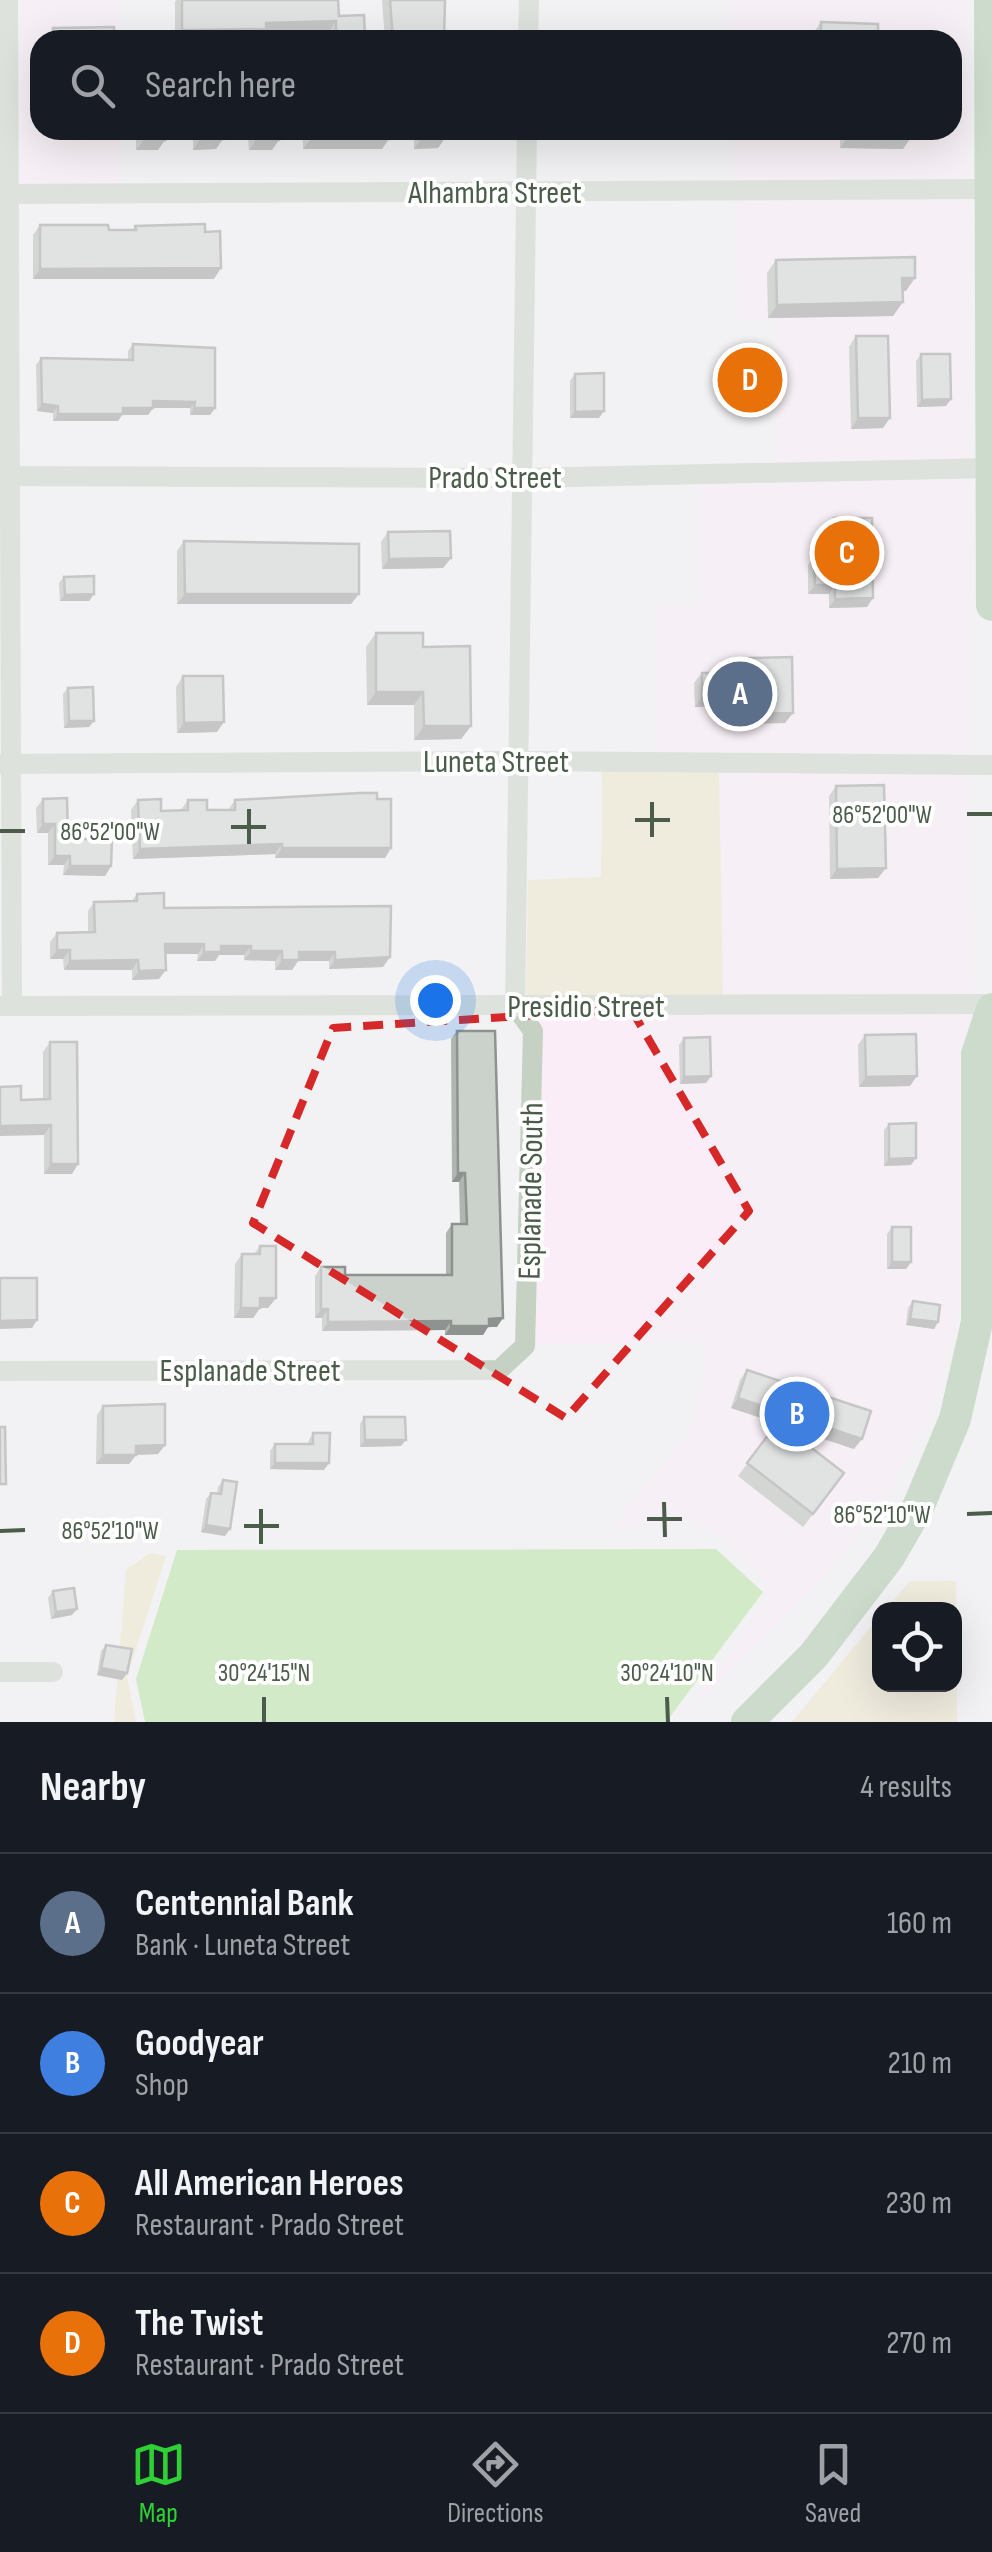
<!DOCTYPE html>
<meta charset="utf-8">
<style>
:root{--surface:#171b24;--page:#20242c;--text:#f1f3f6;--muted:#9ea1a6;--line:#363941;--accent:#2ed035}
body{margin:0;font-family:"Sofia Sans Condensed",sans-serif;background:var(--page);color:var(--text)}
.controls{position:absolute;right:30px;bottom:30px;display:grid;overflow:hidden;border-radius:20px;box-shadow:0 10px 40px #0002}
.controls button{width:90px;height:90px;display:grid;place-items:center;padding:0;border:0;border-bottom:2px solid var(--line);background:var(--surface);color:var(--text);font:50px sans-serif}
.you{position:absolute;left:435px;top:1000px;width:35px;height:35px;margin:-25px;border:8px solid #fff;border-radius:50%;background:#1a73e8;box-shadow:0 0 0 15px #1a73e833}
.badge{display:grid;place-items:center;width:65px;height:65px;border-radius:50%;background:var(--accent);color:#fff;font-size:32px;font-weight:700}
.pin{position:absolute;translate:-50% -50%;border:5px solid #fff;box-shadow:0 2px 10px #0006}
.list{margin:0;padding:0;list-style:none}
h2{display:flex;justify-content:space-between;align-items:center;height:130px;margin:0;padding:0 40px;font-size:42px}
h2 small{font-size:32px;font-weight:400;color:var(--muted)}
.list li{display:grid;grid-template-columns:65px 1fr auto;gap:30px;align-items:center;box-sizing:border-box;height:140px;padding:0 40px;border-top:2px solid var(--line)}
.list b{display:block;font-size:38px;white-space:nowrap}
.list p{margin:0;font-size:32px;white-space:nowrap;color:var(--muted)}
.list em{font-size:32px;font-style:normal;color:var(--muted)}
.icon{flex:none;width:55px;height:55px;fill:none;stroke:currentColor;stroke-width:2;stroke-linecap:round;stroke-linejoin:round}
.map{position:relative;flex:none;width:992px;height:1722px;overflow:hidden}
.search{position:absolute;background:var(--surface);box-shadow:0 10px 40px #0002;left:30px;right:30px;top:30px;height:110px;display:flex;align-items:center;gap:25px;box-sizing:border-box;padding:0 35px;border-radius:30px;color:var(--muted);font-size:38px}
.sheet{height:690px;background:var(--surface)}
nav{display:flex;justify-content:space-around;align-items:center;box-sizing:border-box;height:140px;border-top:2px solid var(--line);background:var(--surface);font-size:28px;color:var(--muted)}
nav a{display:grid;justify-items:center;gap:5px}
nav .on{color:var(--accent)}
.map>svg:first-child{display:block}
</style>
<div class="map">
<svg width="992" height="1722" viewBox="0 0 992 1722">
<rect width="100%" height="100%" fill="#f2f1f3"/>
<g fill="#fbedf8">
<polygon points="19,0 119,0 119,40 40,40 40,130 120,130 120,185 19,186"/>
<polygon points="731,0 969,0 969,58 952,59 952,40 732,40"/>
<polygon points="952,76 969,76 969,180 735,181 734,130 952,130"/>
<polygon points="969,198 970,460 777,464 776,318 739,319 736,199"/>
<polygon points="970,478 971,753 657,752 656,606 700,604 698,483"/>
<polygon points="719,770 971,771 972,995 723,996"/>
<polygon points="972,1013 973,1157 961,1307 930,1419 879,1506 824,1577 684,1717 770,1596 769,1587 734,1544 692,1523 612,1528 693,1427 707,1342 536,1343 543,1031 533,1015"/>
</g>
<g fill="#ebe6c5">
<polygon points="602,770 719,770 723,996 526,997 528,880 601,877"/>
<polygon points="150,1553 166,1556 127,1677 136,1722 114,1722 126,1570"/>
<polygon points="910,1581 956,1581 957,1722 792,1722 879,1617 880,1684 954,1684 954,1610 886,1609"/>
</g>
<polygon fill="#aee397" points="716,1549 763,1592 666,1722 145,1722 136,1679 177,1550"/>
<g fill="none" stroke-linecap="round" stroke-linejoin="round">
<g stroke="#c4d1c3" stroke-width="20">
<polyline points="8,0 12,1006"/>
<polyline points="528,40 529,0"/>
<polyline points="0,194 990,189"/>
<polyline points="0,476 524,478 991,468"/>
<polyline points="0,764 519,761 992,765"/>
<polyline points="0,1006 992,1004"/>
<polyline points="0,1371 499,1370 525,1346 533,1031 515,1006 527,130"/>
<polyline points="0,1672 53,1672"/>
</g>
<g stroke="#a1c2a1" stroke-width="32">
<polyline points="990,0 992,605"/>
<polyline points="747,1722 814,1655 889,1557 919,1505 955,1419 977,1322 977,1054 992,1009"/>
</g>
</g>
<g fill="#afb5af">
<polygon points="176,0 338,0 339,16 365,36 362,40 329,40 329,31 264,32 259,39 175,40 175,2"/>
<polygon points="382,0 445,0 444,40 385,40"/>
<polygon points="821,22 878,40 814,40 814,32"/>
<polygon points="53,28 114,40 46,40"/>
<polygon points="127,130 449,130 445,134 445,138 438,148 414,149 414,134 389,134 382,149 303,149 303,136 279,136 272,150 249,150 248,136 223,137 216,149 193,150 193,137 165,138 158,150 136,150 136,136 127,136"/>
<polygon points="840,130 911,130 903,149 840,148"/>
<polygon points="40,225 109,230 133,230 135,226 205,232 214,279 33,279 33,235"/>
<polygon points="776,260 906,291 902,291 893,316 768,318 767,273"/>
<polygon points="856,336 883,428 851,429 849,347"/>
<polygon points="133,344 215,408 210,415 190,415 190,408 153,408 148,415 122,415 118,421 53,421 53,413 37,411 36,365 41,358 128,360 128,351"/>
<polygon points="921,354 946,406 917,407 916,361"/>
<polygon points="738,362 767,390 733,391 733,369"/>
<polygon points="575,374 599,418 570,418 570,381"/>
<polygon points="834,518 867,607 829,608 829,594 808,594 808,565 814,556 828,556 828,527"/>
<polygon points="388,532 451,558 443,568 382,569 381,542"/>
<polygon points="184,541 351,604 177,604 177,551"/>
<polygon points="64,577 94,594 89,601 60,601 59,583"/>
<polygon points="376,633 423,647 471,726 461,739 414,740 414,705 367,705 366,647"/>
<polygon points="749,658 785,723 742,724 742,706 695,707 694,683 702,673 742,672 742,668"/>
<polygon points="183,676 217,732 177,733 176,687"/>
<polygon points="68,688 89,727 64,728 63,694"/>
<polygon points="836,786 886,868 878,878 830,879 829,796"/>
<polygon points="43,799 68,839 111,866 105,876 63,875 64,865 48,865 48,833 37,833 36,808"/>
<polygon points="138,800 161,811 181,810 188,800 207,810 228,810 235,800 385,858 275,858 275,854 133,859 131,810"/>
<polygon points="137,894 164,908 391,906 383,967 329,969 329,961 298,961 292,970 275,970 275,961 244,960 244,955 219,955 215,961 197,961 198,954 165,954 159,979 132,980 132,970 64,970 63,959 50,959 50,942 57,933 88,932 88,911 94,902 132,901"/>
<polygon points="457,1031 497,1327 488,1327 483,1335 445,1335 445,1330 322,1331 322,1318 315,1318 315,1276 321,1267 345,1275 446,1275 446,1233 452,1224 460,1224 459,1182 452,1182 451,1039"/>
<polygon points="865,1035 910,1086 859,1087 858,1045"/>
<polygon points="684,1038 711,1076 706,1083 680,1084 679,1045"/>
<polygon points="50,1042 72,1174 44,1174 44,1135 21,1100 43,1099 43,1052"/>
<polygon points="889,1124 911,1165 884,1166 884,1130"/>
<polygon points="892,1227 911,1262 906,1269 887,1269 887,1234"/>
<polygon points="260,1246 276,1298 268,1308 260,1308 253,1318 234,1318 235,1264 242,1254 254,1254"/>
<polygon points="913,1301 938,1322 934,1329 906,1325 908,1308"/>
<polygon points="747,1370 854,1449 782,1425 834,1487 803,1527 738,1476 778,1423 731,1408 740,1380"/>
<polygon points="103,1406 165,1445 158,1454 136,1455 129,1464 96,1464 97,1415"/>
<polygon points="364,1417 401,1446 360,1447 360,1424"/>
<polygon points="313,1433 324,1470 270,1469 270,1451 275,1444 308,1444 309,1440"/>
<polygon points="223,1480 225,1536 201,1532 206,1499 211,1493 217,1493 218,1487"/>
<polygon points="53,1591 72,1615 51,1619 48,1598"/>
<polygon points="106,1645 127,1673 122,1680 97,1675 101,1651"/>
</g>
<g fill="#8e938f">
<polygon points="336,21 329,31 264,32 259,39 175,40 182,30 266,23"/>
<polygon points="365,36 362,40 334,40 336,37"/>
<polygon points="132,130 141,130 136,136 127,136"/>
<polygon points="164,130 198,130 193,137 158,138"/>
<polygon points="221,130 253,130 248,136 216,137"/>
<polygon points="276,130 308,130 303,136 272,136"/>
<polygon points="385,130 417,130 414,134 382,135"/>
<polygon points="445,138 438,148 414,149 421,139"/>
<polygon points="847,138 910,139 903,149 840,148"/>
<polygon points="200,139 223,139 216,149 193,150"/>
<polygon points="311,139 389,139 382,149 303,149"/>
<polygon points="144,140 165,140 158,150 136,150"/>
<polygon points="256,140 279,140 272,150 249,150"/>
<polygon points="221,268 214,279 33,279 40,269"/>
<polygon points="902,278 915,278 906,291 893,291"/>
<polygon points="903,302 893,316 768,318 777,305"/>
<polygon points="771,383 767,390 733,391 738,384"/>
<polygon points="951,399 946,406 917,407 922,400"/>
<polygon points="153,401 195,402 190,408 153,408 148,415 122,415 118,421 53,421 58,414 123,408"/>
<polygon points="42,404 58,406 53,413 37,411"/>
<polygon points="194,408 215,408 210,415 190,415"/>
<polygon points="604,411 599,418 570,418 575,412"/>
<polygon points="858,418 890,418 883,428 851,429"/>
<polygon points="451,558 443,568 382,569 389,559"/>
<polygon points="815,585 835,585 829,594 808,594"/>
<polygon points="94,594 89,601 60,601 65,595"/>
<polygon points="185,594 359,594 351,604 177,604"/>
<polygon points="873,598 867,607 829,608 835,599"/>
<polygon points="376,692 423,692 414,705 367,705"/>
<polygon points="749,696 742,706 695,707 702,697"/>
<polygon points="793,713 785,723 742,724 750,714"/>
<polygon points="69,721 94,721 89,727 64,728"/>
<polygon points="224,722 217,732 177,733 184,723"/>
<polygon points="424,726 471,726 461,739 414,740"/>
<polygon points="43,824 55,824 48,833 37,833"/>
<polygon points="282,844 275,854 133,859 140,849"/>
<polygon points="282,848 391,848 385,858 275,858"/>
<polygon points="55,856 70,856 64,865 48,865"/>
<polygon points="70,866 111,866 105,876 63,875"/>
<polygon points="886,868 878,878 830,879 837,869"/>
<polygon points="165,944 204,944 198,954 159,954"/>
<polygon points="221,946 251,946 244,955 219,955 215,961 197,961 204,952"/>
<polygon points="57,950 70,950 63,959 50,959"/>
<polygon points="251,951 282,951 275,961 244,960"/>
<polygon points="299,952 335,952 329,961 298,961 292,970 275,970 282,960"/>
<polygon points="390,957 383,967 329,969 335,960"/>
<polygon points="138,960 132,970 64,970 70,961"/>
<polygon points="166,970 159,979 132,980 139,971"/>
<polygon points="711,1076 706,1083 680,1084 684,1077"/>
<polygon points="917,1076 910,1086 859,1087 866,1077"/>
<polygon points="51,1125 44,1135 0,1136 0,1126"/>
<polygon points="916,1158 911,1165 884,1166 889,1159"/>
<polygon points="51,1164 78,1164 72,1174 44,1174"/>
<polygon points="458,1173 465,1173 459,1182 452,1182"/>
<polygon points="892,1262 911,1262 906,1269 887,1269"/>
<polygon points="260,1298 276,1298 268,1308 260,1308 253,1318 234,1318 241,1308"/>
<polygon points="321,1309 328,1309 322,1318 315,1318"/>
<polygon points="503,1318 497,1327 488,1327 483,1335 445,1335 451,1326 489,1319"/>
<polygon points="910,1319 938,1322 934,1329 906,1325"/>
<polygon points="37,1320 32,1328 0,1329 0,1321"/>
<polygon points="451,1321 445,1330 322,1331 328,1322"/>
<polygon points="738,1398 862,1439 854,1449 731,1408"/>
<polygon points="365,1440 406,1440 401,1446 360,1447"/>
<polygon points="165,1445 158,1454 129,1455 136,1446"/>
<polygon points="103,1455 136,1455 129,1464 96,1464"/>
<polygon points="275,1463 329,1463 324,1470 270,1469"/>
<polygon points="206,1525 230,1529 225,1536 201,1532"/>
<polygon points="77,1609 72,1615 51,1619 56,1612"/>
<polygon points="101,1668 127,1673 122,1680 97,1675"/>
</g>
<g fill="#cbd2cc" stroke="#8e938f" stroke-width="2.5">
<polygon points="182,0 338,0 339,16 364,15 365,36 336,37 336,21 266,23 266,29 182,30"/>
<polygon points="390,0 445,0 444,40 393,40"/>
<polygon points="821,22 878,24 878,40 821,40"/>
<polygon points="114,27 114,40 53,40 53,28"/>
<rect x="144" y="130" width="21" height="10"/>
<rect x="200" y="130" width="23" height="9"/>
<polygon points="255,130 279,130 279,140 256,140"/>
<polygon points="310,130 389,130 389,139 311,139"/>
<polygon points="421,130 445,130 445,138 421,139"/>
<polygon points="847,130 911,130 910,139 847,138"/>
<polygon points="205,224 205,232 220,231 221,268 40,269 40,225 108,225 109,230 136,230 135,226"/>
<polygon points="915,257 915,278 902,278 903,302 777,305 776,260"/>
<polygon points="856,336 888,336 890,418 858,418"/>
<polygon points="133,344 215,348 215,408 194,408 195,402 153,401 153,408 123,408 123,414 58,414 58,406 42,404 41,358 133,360"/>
<polygon points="921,354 950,354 951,399 922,400"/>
<polygon points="738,362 771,362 771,383 738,384"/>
<polygon points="604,373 604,411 575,412 575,374"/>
<polygon points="834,518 872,518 873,598 835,599 835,585 815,585 814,556 834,556"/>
<polygon points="450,531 451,558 389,559 388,532"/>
<polygon points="184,541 359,544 359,594 185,594"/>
<polygon points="94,576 94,594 65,595 64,577"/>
<polygon points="376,633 423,633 423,647 470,646 471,726 424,726 423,692 376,692"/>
<polygon points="792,657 793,713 750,714 749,696 702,697 702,673 749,672 749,658"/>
<polygon points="183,676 223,676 224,722 184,723"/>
<polygon points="93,687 94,721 69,721 68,688"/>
<polygon points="884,785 886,868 837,869 836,786"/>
<polygon points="359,793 377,793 377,799 391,799 391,848 282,848 282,844 140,849 138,800 161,799 161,811 188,810 188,800 207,800 207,810 235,810 235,800"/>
<polygon points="67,798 68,839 112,839 111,866 70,866 70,856 55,856 55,824 43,824 43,799"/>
<polygon points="164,893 164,908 391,906 390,957 335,960 335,952 299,952 299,960 282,960 282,951 251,951 251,946 221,946 221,952 204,952 204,944 165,944 166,970 139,971 138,960 70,961 70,950 57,950 57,933 95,932 94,902 137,901 137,894"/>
<polygon points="457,1031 495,1031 503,1318 489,1319 489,1326 451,1326 451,1321 328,1322 328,1309 321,1309 321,1267 345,1267 345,1275 452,1275 452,1224 467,1224 465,1173 458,1173"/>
<polygon points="916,1034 917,1076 866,1077 865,1035"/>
<polygon points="710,1037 711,1076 684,1077 684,1038"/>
<polygon points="50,1042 77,1042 78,1164 51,1164 51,1125 0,1126 0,1087 21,1086 21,1100 50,1099"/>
<polygon points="916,1123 916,1158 889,1159 889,1124"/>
<rect x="892" y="1227" width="19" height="35"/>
<polygon points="260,1246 276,1246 276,1298 260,1298 260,1308 241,1308 242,1254 260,1254"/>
<polygon points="0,1278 37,1278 37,1320 0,1321"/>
<polygon points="913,1301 940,1305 938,1322 910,1319"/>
<polygon points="747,1370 871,1411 862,1439 738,1398"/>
<polygon points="165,1404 165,1445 136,1446 136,1455 103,1455 103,1406"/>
<polygon points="364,1417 405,1417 406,1440 365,1440"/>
<polygon points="778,1422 844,1473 813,1514 747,1463"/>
<polygon points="0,1427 5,1427 6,1484 0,1484"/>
<polygon points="313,1433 330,1433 329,1463 275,1463 275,1444 313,1444"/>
<polygon points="223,1480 237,1482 230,1529 206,1525 211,1493 221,1494"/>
<polygon points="74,1588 77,1609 56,1612 53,1591"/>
<polygon points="106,1645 132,1649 127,1673 101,1668"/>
</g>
<path d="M0 0H992V1722H0ZM 631,1009 L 749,1211 L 566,1418 L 253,1223 L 333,1028 Z" fill="#f2f1f3" fill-opacity=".55" fill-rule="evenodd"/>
<path fill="none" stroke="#d62828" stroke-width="8" stroke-dasharray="20 12" stroke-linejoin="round" d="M 631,1009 L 749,1211 L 566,1418 L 253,1223 L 333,1028 Z"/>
<path fill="none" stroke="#4b5c4a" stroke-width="4" d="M 652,802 L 652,837M 249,809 L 249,844M 967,814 L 992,814M 635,820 L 670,820M 231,827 L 266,827M 0,831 L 25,831M 664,1502 L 665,1537M 261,1509 L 261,1544M 967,1514 L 992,1513M 647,1519 L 682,1519M 244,1526 L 279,1526M 0,1531 L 25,1530M 264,1697 L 264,1722M 667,1697 L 668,1722"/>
<g text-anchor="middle" stroke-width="8" stroke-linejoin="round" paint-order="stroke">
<g font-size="32" fill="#4b5c4a" stroke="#fff">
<text x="495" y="203">Alhambra Street</text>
<text x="495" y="488">Prado Street</text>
<text x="496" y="772">Luneta Street</text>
<text x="586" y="1017">Presidio Street</text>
<text transform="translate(530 1191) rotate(-89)" y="11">Esplanade South</text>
<text x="250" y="1381">Esplanade Street</text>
</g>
</g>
<g font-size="25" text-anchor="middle" fill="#4b5c4a" stroke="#fff" stroke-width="8" stroke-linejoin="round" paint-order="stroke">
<text x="882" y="823">86°52'00"W</text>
<text x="110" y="840">86°52'00"W</text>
<text x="882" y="1523">86°52'10"W</text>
<text x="110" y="1539">86°52'10"W</text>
<text x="264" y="1681">30°24'15"N</text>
<text x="667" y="1681">30°24'10"N</text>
</g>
</svg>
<div class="controls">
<button><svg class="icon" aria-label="locate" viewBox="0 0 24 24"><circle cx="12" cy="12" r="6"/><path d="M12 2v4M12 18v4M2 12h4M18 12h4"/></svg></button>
</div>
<div class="you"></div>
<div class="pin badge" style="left:740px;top:694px;background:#5c6f8a">A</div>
<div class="pin badge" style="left:797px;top:1414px;background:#3f7fe0">B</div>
<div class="pin badge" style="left:847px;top:553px;background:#e8710a">C</div>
<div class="pin badge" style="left:750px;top:380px;background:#e8710a">D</div>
<div class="search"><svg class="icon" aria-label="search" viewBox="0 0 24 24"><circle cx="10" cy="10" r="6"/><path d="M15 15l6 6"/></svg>Search here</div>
</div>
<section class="sheet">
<h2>Nearby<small>4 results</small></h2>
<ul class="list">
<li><span class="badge" style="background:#5c6f8a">A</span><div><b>Centennial Bank</b><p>Bank · Luneta Street</p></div><em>160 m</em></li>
<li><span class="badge" style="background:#3f7fe0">B</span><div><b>Goodyear</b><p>Shop</p></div><em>210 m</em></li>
<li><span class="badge" style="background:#e8710a">C</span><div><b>All American Heroes</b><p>Restaurant · Prado Street</p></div><em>230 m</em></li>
<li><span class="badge" style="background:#e8710a">D</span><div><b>The Twist</b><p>Restaurant · Prado Street</p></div><em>270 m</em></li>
</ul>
</section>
<nav>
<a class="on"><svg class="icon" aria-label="map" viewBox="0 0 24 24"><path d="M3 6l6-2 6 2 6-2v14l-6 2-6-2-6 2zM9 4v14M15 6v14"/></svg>Map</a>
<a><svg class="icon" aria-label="directions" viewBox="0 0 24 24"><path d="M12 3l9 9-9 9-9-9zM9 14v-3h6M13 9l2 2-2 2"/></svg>Directions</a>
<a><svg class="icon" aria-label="saved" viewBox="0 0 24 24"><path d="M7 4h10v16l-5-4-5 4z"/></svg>Saved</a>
</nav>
